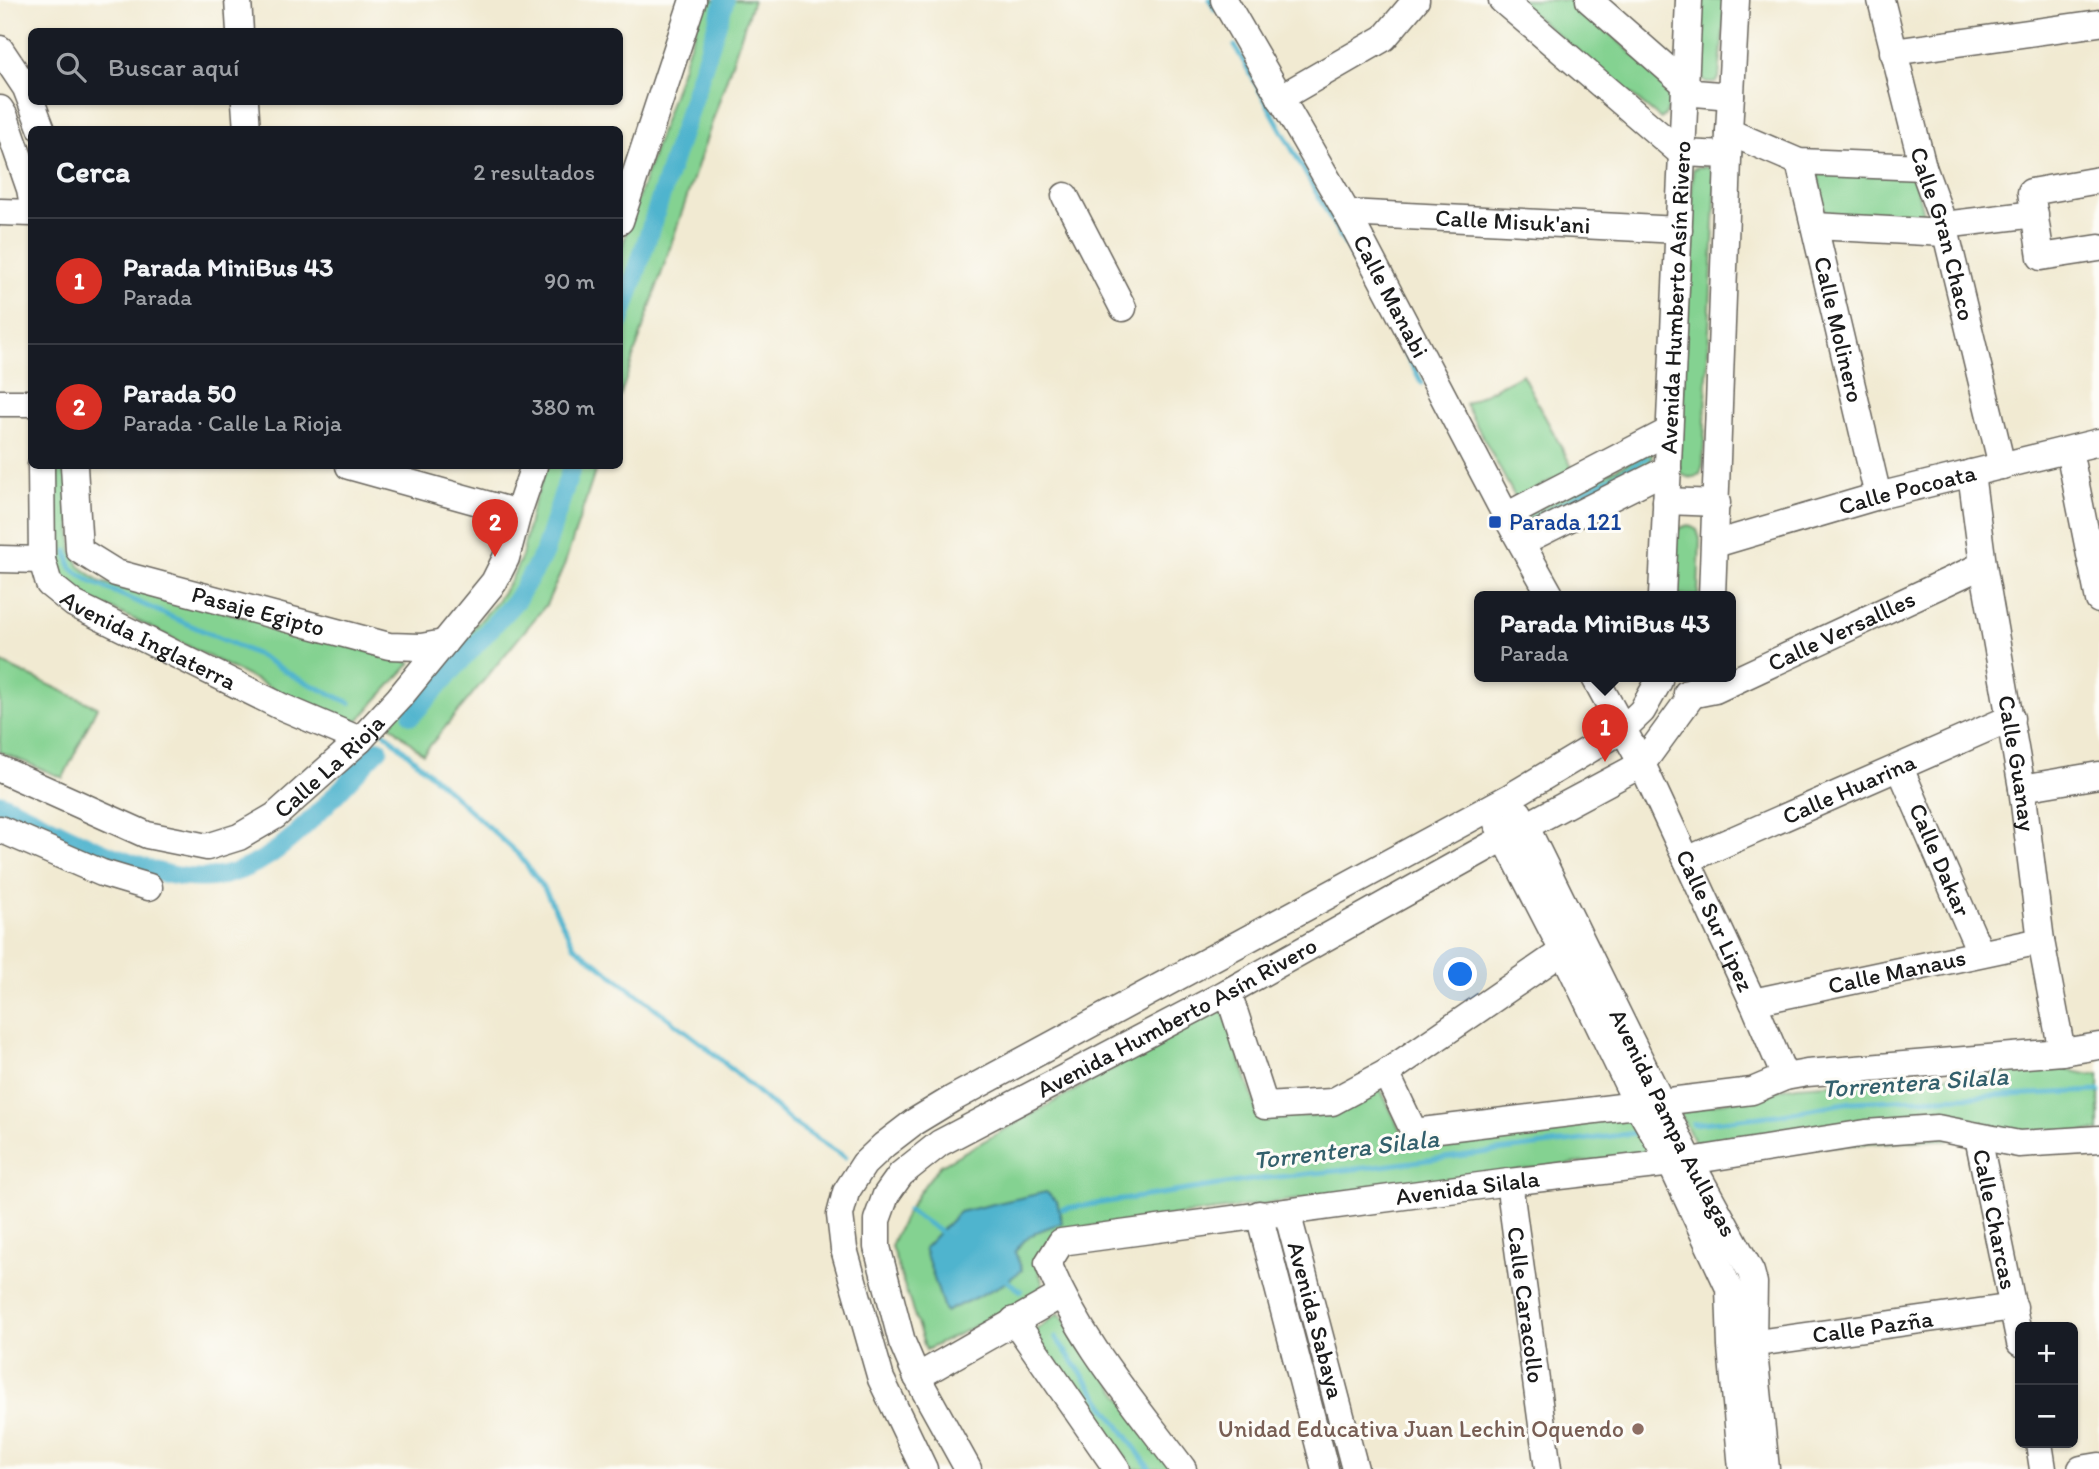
<!DOCTYPE html>
<html lang="es">
<meta charset="utf-8">
<style>
:root{--surface:#171b24;--page:#242831;--text:#f1f3f6;--muted:#9ea1a6;--line:#363941;--accent:#d93025}
body{margin:0;font-family:Itim,sans-serif;background:var(--page);color:var(--text)}
.controls{position:absolute;right:21px;bottom:21px;display:grid;overflow:hidden;border-radius:10px;box-shadow:0 2px 5px #0004}
.controls button{width:63px;height:63px;display:grid;place-items:center;padding:0;border:0;border-bottom:2px solid var(--line);background:var(--surface);color:var(--text);font:35px sans-serif}
.you{position:absolute;left:1461px;top:975px;width:24px;height:24px;margin:-18px;border:5px solid #fff;border-radius:50%;background:#1a73e8;box-shadow:0 0 0 10px #1a73e833}
.badge{display:grid;place-items:center;width:46px;height:46px;border-radius:50%;background:var(--accent);color:#fff;font-size:23px;font-weight:700}
.pin{position:absolute;translate:-50% -58px;filter:drop-shadow(0 2px 4px #0008)}
.pin::after{content:'';position:absolute;top:37px;width:24px;height:21px;background:inherit;clip-path:polygon(0 0,100% 0,50% 100%)}
.popup{position:absolute;left:1474px;top:591px;width:262px;height:91px;box-sizing:border-box;display:grid;place-content:center;border-radius:10px;background:var(--surface);filter:drop-shadow(0 2px 5px #0005);font-size:23px;white-space:nowrap;color:var(--muted)}
.popup b{font-size:26px;color:var(--text)}
.popup::after{content:'';position:absolute;left:50%;top:100%;margin-left:-14px;border:14px solid transparent;border-top-color:var(--surface)}
.list{margin:0;padding:0;list-style:none}
h2{display:flex;justify-content:space-between;align-items:center;height:91px;margin:0;padding:0 28px;font-size:30px}
h2 small{font-size:23px;font-weight:400;color:var(--muted)}
.list li{display:grid;grid-template-columns:46px 1fr auto;gap:21px;align-items:center;box-sizing:border-box;height:126px;padding:0 28px;border-top:2px solid var(--line)}
.list b{display:block;font-size:26px;white-space:nowrap}
.list p{margin:0;font-size:23px;white-space:nowrap;color:var(--muted)}
.list em{font-size:23px;font-style:normal;color:var(--muted)}
.icon{flex:none;width:38px;height:38px;fill:none;stroke:currentColor;stroke-width:2;stroke-linecap:round;stroke-linejoin:round}
.map{position:relative;flex:none;width:2099px;height:1469px;overflow:hidden}
.search{position:absolute;background:var(--surface);box-shadow:0 2px 5px #0004;left:28px;top:28px;width:595px;height:77px;display:flex;align-items:center;gap:18px;box-sizing:border-box;padding:0 24px;border-radius:10px;color:var(--muted);font-size:26px}
.panel{position:absolute;background:var(--surface);box-shadow:0 2px 5px #0004;left:28px;top:126px;width:595px;height:343px;border-radius:10px}
.map>svg:first-child{display:block}
</style>
<div class="map">
<svg width="2099" height="1469" viewBox="0 0 2099 1469">
<rect width="100%" height="100%" fill="#fdfcf7"/>
<filter id="ink" filterUnits="userSpaceOnUse"><feTurbulence type="fractalNoise" baseFrequency=".0143" numOctaves="2"/><feDisplacementMap in="SourceGraphic" scale="14" xChannelSelector="R" yChannelSelector="G"/><feConvolveMatrix kernelMatrix="1 2 1 2 8 2 1 2 1" color-interpolation-filters="sRGB"/></filter>
<filter id="wash" filterUnits="userSpaceOnUse"><feTurbulence type="fractalNoise" baseFrequency=".00686" numOctaves="4" result="noise"/><feDisplacementMap in="SourceGraphic" scale="28" xChannelSelector="R" yChannelSelector="G"/><feGaussianBlur stdDeviation="1.57" result="paint"/><feColorMatrix in="noise" values="0 0 0 0 0 0 0 0 0 0 0 0 0 0 0 0 0 1.4 0 .05"/><feComposite in="paint" operator="in"/></filter>
<g filter="url(#wash)">
<rect width="100%" height="100%" fill="#f1ead2"/>
<g fill="#84d291" stroke="#507756" stroke-width="2">
<polygon points="705,0 753,0 620,397 620,252"/>
<path d="M 1515,0 L 1572,0 L 1668,85 C 1671,96 1671,112 1661,119 Z"/>
<polygon points="1700,0 1726,0 1719,79 1715,82 1705,82 1698,75"/>
<path d="M 1698,167 L 1708,167 L 1715,174 L 1716,179 L 1703,465 L 1700,474 C 1691,480 1684,478 1678,470 L 1693,169 Z"/>
<polygon points="1817,172 1913,174 1925,221 1827,221"/>
<polygon points="1522,374 1573,469 1516,499 1465,404"/>
<polygon points="1652,450 1651,466 1533,527 1527,515"/>
<polygon points="51,466 70,466 72,550 79,566 101,582 215,609 411,663 351,728 142,623 77,593 58,572 54,551"/>
<polygon points="547,466 597,466 564,566 546,605 423,754 388,723 494,605 511,580 522,556 531,512"/>
<polygon points="1688,525 1697,530 1700,539 1698,596 1672,596 1675,532 1679,528"/>
<polygon points="0,662 97,707 63,778 0,752"/>
<path d="M 1222,1008 L 1259,1115 L 1334,1116 L 1380,1088 L 1406,1142 L 1634,1115 L 1655,1153 L 1057,1231 L 1036,1261 L 1045,1292 L 926,1350 L 891,1246 C 903,1216 919,1189 941,1165 Z"/>
<polygon points="2058,1068 2091,1075 2099,1074 2099,1131 1700,1153 1679,1112 1797,1086"/>
<polygon points="1059,1313 1174,1469 1134,1469 1033,1332"/>
</g>
<path fill="#4fb4ce" stroke="#366875" stroke-width="2" d="M 1046,1192 L 1057,1201 L 1062,1223 C 1042,1229 1026,1234 1015,1252 L 1022,1270 L 1002,1285 L 945,1312 L 924,1248 L 959,1212 Z"/>
<g fill="none" stroke-linecap="round" stroke-linejoin="round">
<g stroke="#4fb4ce" stroke-width="5">
<polyline points="1210,0 1215,10"/>
<polyline points="1235,46 1422,383"/>
<polyline points="1533,519 1647,458"/>
<polyline points="67,551 71,568 92,582 258,655 297,678 350,703"/>
<polyline points="384,732 519,855 545,890 574,946 705,1046 793,1123 845,1157"/>
<polyline points="1693,1124 1777,1115 1851,1102 2099,1091"/>
<polyline points="1062,1209 1258,1179 1374,1167 1636,1133"/>
<polyline points="908,1210 945,1235"/>
<polyline points="1003,1278 1021,1291"/>
<polyline points="1056,1338 1150,1469"/>
</g>
<g stroke="#4fb4ce" stroke-width="19">
<polyline points="620,322 725,0"/>
<polyline points="412,715 517,599 544,553 572,466"/>
<path d="M 0,803 C 55,828 143,880 203,878 C 233,878 267,860 289,840 C 321,813 349,779 379,749"/>
</g>
</g>
</g>
<g filter="url(#ink)">
<g fill="none" stroke-linecap="round" stroke-linejoin="round">
<defs>
<g id="minor">
<polyline points="238,0 240,32"/>
<path id="s1" d="M 1224,0 L 1347,213 L 1506,516 L 1551,596"/>
<polyline points="1502,0 1681,153 1728,155"/>
<polyline points="1589,0 1695,93 1731,96"/>
<path id="s2" d="M 1881,0 L 1923,167 L 1944,225 L 2002,466"/>
<polyline points="0,49 26,88 42,130"/>
<polyline points="1893,52 2099,23"/>
<polyline points="1280,98 1384,38 1416,0"/>
<polyline points="245,102 247,130"/>
<polyline points="0,109 5,117 30,189 32,200"/>
<polyline points="1729,132 1799,162 1923,167"/>
<path id="s3" d="M 1799,162 L 1878,496"/>
<polyline points="2099,180 2031,192 2041,257 2099,248"/>
<polyline points="1065,196 1123,308"/>
<polyline points="0,212 32,213"/>
<path id="s4" d="M 1347,213 L 1679,230"/>
<polyline points="620,221 693,0"/>
<polyline points="1944,225 2035,214"/>
<polyline points="1815,226 1945,233"/>
<polyline points="0,403 32,403"/>
<polyline points="2069,450 2099,600"/>
<path id="s5" d="M 41,466 L 42,560 L 49,584 L 74,604 L 280,706 L 360,740"/>
<path id="s6" d="M 74,466 L 79,550 L 116,573 L 389,646 L 421,647 L 444,643"/>
<polyline points="349,466 518,513"/>
<path id="s7" d="M 1971,473 L 1983,565 L 2022,788 L 2041,941 L 2062,1052"/>
<polyline points="1666,501 1717,503"/>
<polyline points="1506,516 1669,431"/>
<polyline points="1522,542 1668,469"/>
<path id="s8" d="M 1715,544 L 1878,496 L 2099,442"/>
<polyline points="0,559 42,560"/>
<path id="s9" d="M 1662,596 L 1689,0"/>
<polyline points="1712,596 1729,132 1736,0"/>
<path id="s10" d="M 1594,676 L 1642,764 L 1753,1002 L 1785,1077"/>
<path id="s11" d="M 1687,693 L 1695,694 L 1715,690 L 1983,565"/>
<path id="s12" d="M 1900,768 L 1980,952"/>
<path id="s13" d="M 0,769 L 147,835 L 207,847 L 239,837 L 275,816 L 360,740 L 399,698 L 494,582 L 506,558 L 518,513 L 534,466"/>
<polyline points="2022,788 2099,775"/>
<path id="s14" d="M 1519,813 L 1690,1161 L 1751,1272 L 1754,1283 L 1753,1342 L 1766,1469"/>
<polyline points="1497,823 1563,951 1637,1104 1670,1162 1729,1288 1731,1347 1742,1469"/>
<polyline points="0,829 102,873 149,887"/>
<path id="s15" d="M 1687,860 L 2011,718"/>
<polyline points="1228,992 1265,1106 1332,1102 1386,1073 1563,951"/>
<path id="s16" d="M 1753,1002 L 2041,941"/>
<polyline points="1386,1073 1414,1132 1752,1091 1785,1077 1807,1073 2062,1052 2099,1046"/>
<path id="s17" d="M 1978,1137 L 2020,1343"/>
<path id="s18" d="M 1509,1182 L 1548,1469"/>
<path id="s19" d="M 1287,1212 L 1355,1469"/>
<polyline points="1259,1214 1325,1469"/>
<polyline points="1014,1320 1117,1469"/>
<path id="s20" d="M 1736,1346 L 2014,1307"/>
<polyline points="917,1377 1061,1295"/>
<polyline points="2039,1443 2043,1469"/>
<polyline points="924,1469 881,1379 844,1249 840,1215 846,1192 864,1164 884,1145 914,1122 952,1099 1510,797 1622,730 1642,711 1659,681 1659,676"/>
<path id="s21" d="M 968,1469 L 917,1377 L 902,1342 L 877,1247 L 877,1220 L 886,1195 L 901,1174 L 940,1143 L 1228,992 L 1504,838 L 1642,764 L 1706,676"/>
<path id="s22" d="M 1183,1469 C 1134,1403 1079,1340 1048,1263 L 1061,1242 L 1509,1182 L 1690,1161 L 1866,1133 L 1937,1128 L 2019,1144 L 2099,1139"/>
<polyline points="2081,1469 2099,1466"/>
</g>
</defs>
<use href="#minor" stroke="#67645c" stroke-width="29"/>
<use href="#minor" stroke="#fff" stroke-width="26"/>
</g>
</g>
<rect fill="#1a4fb4" stroke="#fdfcf7" stroke-width="2.5" x="1488" y="515" width="14" height="14" rx="3.5"/>
<circle fill="#8d6e63" stroke="#fdfcf7" stroke-width="2.5" cx="1638" cy="1429" r="7"/>
<g text-anchor="middle" stroke-width="6" stroke-linejoin="round" paint-order="stroke">
<g font-size="24" fill="#1c1c1c" stroke="#fdfcf7">
<text dy="8" stroke="none"><textPath href="#s4" startOffset="166">Calle Misuk'ani</textPath></text>
<text dy="8" stroke="none"><textPath href="#s2" startOffset="242">Calle Gran Chaco</textPath></text>
<text dy="8" stroke="none"><textPath href="#s1" startOffset="340">Calle Manabi</textPath></text>
<text dy="8" stroke="none"><textPath href="#s9" startOffset="299">Avenida Humberto Asín Rivero</textPath></text>
<text dy="8" stroke="none"><textPath href="#s3" startOffset="172">Calle Molinero</textPath></text>
<text dy="8" stroke="none"><textPath href="#s8" startOffset="200">Calle Pocoata</textPath></text>
<text dy="8" stroke="none"><textPath href="#s6" startOffset="275">Pasaje Egipto</textPath></text>
<text dy="8" stroke="none"><textPath href="#s11" startOffset="168">Calle Versallles</textPath></text>
<text dy="8" stroke="none"><textPath href="#s5" startOffset="234">Avenida Inglaterra</textPath></text>
<text dy="8" stroke="none"><textPath href="#s7" startOffset="294">Calle Guanay</textPath></text>
<text dy="8" stroke="none"><textPath href="#s13" startOffset="371">Calle La Rioja</textPath></text>
<text dy="8" stroke="none"><textPath href="#s15" startOffset="177">Calle Huarina</textPath></text>
<text dy="8" stroke="none"><textPath href="#s12" startOffset="100">Calle Dakar</textPath></text>
<text dy="8" stroke="none"><textPath href="#s10" startOffset="273">Calle Sur Lipez</textPath></text>
<text dy="8" stroke="none"><textPath href="#s16" startOffset="147">Calle Manaus</textPath></text>
<text dy="8" stroke="none"><textPath href="#s21" startOffset="639">Avenida Humberto Asín Rivero</textPath></text>
<text dy="8" stroke="none"><textPath href="#s14" startOffset="346">Avenida Pampa Aullagas</textPath></text>
<text dy="8" stroke="none"><textPath href="#s22" startOffset="682">Avenida Silala</textPath></text>
<text dy="8" stroke="none"><textPath href="#s17" startOffset="84">Calle Charcas</textPath></text>
<text dy="8" stroke="none"><textPath href="#s18" startOffset="124">Calle Caracollo</textPath></text>
<text dy="8" stroke="none"><textPath href="#s19" startOffset="112">Avenida Sabaya</textPath></text>
<text dy="8" stroke="none"><textPath href="#s20" startOffset="138">Calle Pazña</textPath></text>
</g>
<g font-size="24" fill="#164399" stroke="#fdfcf7" text-anchor="start">
<text x="1509" y="530">Parada 121</text>
</g>
<g font-size="24" fill="#785e54" stroke="#fdfcf7" text-anchor="end">
<text x="1624" y="1437">Unidad Educativa Juan Lechin Oquendo</text>
</g>
<g font-size="26" font-style="italic" fill="#33606c" stroke="#fdfcf7">
<text transform="translate(1915 1082) rotate(-4)" y="9">Torrentera Silala</text>
<text transform="translate(1346 1149) rotate(-7)" y="9">Torrentera Silala</text>
</g>
</g>
</svg>
<div class="controls">
<button>+</button>
<button>−</button>
</div>
<div class="you"></div>
<div class="pin badge" style="left:1605px;top:762px">1</div>
<div class="popup"><b>Parada MiniBus 43</b>Parada</div>
<div class="pin badge" style="left:495px;top:557px">2</div>
<div class="search"><svg class="icon" aria-label="search" viewBox="0 0 24 24"><circle cx="10" cy="10" r="6"/><path d="M15 15l6 6"/></svg>Buscar aquí</div>
<section class="panel">
<h2>Cerca<small>2 resultados</small></h2>
<ul class="list">
<li><span class="badge">1</span><div><b>Parada MiniBus 43</b><p>Parada</p></div><em>90 m</em></li>
<li><span class="badge">2</span><div><b>Parada 50</b><p>Parada · Calle La Rioja</p></div><em>380 m</em></li>
</ul>
</section>
</div>
